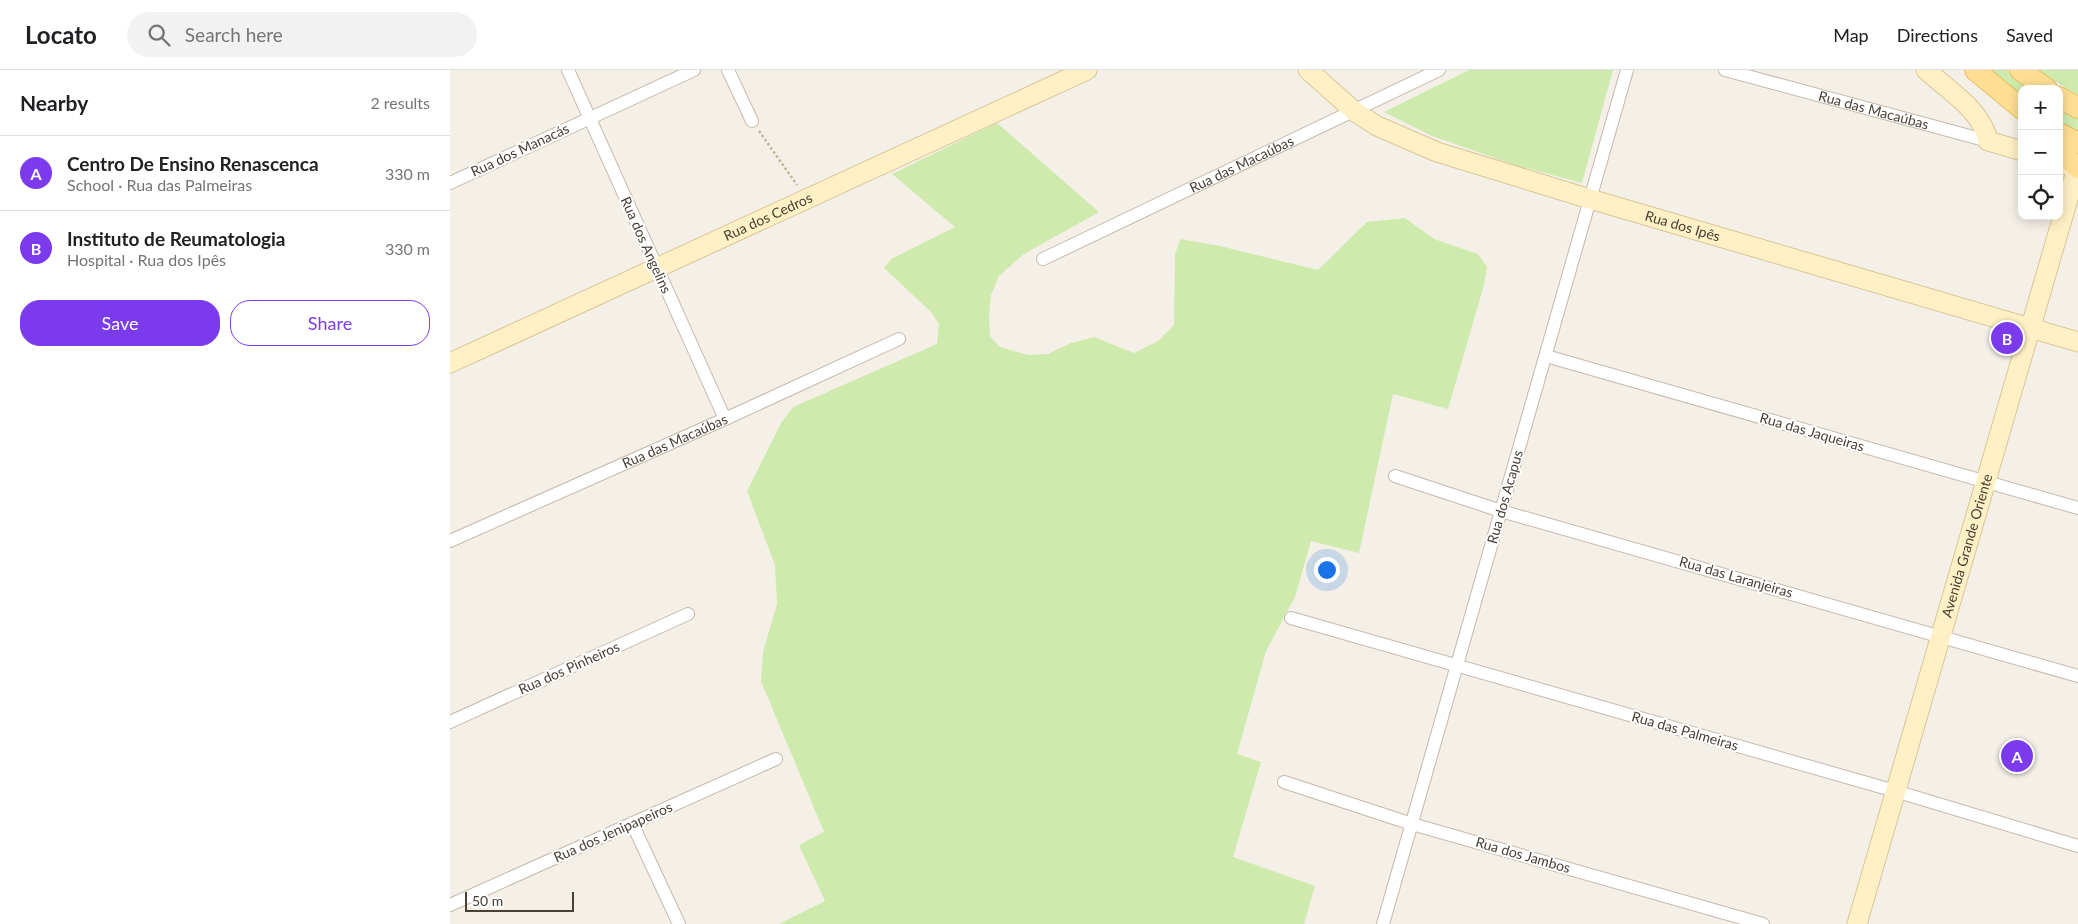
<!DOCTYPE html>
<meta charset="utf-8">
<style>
:root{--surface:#fff;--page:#f2f2f2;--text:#202124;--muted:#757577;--line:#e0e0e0;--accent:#7c3aed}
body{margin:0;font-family:Lato,sans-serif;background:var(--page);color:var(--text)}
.controls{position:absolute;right:15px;top:15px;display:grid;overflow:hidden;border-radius:10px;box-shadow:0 2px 12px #0003}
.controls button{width:45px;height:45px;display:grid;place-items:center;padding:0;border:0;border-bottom:1px solid var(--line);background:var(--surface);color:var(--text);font:25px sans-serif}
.scale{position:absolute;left:15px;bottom:12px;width:109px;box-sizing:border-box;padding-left:5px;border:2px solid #474035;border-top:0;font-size:14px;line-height:18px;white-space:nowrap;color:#474035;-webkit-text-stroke:4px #fff;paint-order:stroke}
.you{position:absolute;left:876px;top:499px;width:18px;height:18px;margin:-12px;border:4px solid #fff;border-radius:50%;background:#1a73e8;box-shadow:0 0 0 8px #1a73e833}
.badge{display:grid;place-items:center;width:32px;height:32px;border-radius:50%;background:var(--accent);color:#fff;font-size:16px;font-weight:700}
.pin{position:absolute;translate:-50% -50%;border:2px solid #fff;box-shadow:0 1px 5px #0006}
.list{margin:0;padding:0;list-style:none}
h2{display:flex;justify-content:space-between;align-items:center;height:65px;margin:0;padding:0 20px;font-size:21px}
h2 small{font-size:16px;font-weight:400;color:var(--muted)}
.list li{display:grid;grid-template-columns:32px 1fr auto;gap:15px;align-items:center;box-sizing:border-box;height:75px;padding:0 20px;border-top:1px solid var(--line)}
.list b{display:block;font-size:19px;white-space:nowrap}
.list p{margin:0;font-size:16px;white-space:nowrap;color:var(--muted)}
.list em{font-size:16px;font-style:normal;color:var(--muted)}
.actions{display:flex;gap:10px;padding:15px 20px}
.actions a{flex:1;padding:11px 0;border:1px solid var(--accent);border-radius:20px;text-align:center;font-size:18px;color:var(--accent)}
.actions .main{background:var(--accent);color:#fff}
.icon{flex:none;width:28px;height:28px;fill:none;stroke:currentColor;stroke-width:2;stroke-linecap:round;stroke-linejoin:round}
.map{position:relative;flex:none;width:1628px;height:854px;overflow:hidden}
header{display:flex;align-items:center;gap:30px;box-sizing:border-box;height:70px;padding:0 25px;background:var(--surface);border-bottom:1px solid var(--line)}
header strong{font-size:24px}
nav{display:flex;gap:28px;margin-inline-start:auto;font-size:18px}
.search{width:350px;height:45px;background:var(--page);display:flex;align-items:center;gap:12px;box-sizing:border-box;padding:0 18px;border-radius:28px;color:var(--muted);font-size:19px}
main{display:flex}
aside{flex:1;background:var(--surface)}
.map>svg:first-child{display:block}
</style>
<header>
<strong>Locato</strong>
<div class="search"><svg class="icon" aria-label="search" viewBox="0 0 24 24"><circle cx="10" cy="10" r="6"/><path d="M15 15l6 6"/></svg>Search here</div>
<nav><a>Map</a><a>Directions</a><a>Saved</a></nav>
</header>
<main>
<aside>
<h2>Nearby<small>2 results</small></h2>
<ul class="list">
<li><span class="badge">A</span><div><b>Centro De Ensino Renascenca</b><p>School · Rua das Palmeiras</p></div><em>330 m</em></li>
<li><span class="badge">B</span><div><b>Instituto de Reumatologia</b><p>Hospital · Rua dos Ipês</p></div><em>330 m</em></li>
</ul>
<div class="actions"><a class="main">Save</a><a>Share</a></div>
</aside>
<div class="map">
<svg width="1628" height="854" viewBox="0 0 1628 854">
<rect width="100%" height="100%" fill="#f4f0e7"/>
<g fill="#cfeaad">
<polygon points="1019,0 1163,0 1132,113 1068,96 982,66 934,42"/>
<polygon points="1538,0 1557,0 1583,19 1572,19 1572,26"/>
<polygon points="1588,0 1628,0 1628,25 1589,1"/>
<polygon points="1609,34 1628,46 1628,63 1609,51"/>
<polygon points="547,53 649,142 574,184 549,206 541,225 539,245 540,266 550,277 578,285 598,284 621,273 644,267 684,283 708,271 724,255 725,185 730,169 770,176 868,200 917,152 955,148 984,169 1028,184 1037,197 1034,215 998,339 943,324 909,483 861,471 845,527 816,581 787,684 811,692 783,787 865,816 854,854 329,854 375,831 349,775 374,762 311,611 313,582 327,534 325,495 297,421 331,353 343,337 487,274 489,254 481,242 434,198 441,189 505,157 442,104"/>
</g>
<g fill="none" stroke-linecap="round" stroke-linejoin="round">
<defs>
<g id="street">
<polyline points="118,0 275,349"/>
<polyline points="278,0 302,51"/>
<path id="s1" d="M 1275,0 L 1538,71"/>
<polyline points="0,113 244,0"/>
<path id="s2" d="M 593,189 L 989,0"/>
<polyline points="1096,286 1628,438"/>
<polyline points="945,406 1051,441 1628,606"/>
<path id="s3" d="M 0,471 L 275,349 L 449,269"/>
<polyline points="841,548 1445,721 1628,776"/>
<polyline points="0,652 238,544"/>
<polyline points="834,712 962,754 1313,854"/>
<polyline points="182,753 229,854"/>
<polyline points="0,835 326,689"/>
<polyline points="933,854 1177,0"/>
</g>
<g id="secondary">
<path id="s4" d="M 858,0 L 904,41 L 927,56 L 987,82 L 1140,129 L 1628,272"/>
<path d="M 1476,0 C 1498,20 1532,40 1538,71 L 1572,81"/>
<path id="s5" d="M 0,293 L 637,0"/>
<path id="s6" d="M 1407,854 L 1627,98 L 1612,93"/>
</g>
<g id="primary">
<polyline points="1525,0 1572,39"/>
<polyline points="1570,0 1597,19"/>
<polyline points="1609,27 1628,38"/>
<polyline points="1609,63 1628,73"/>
<polyline points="1609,81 1628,98"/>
</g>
</defs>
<use href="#street" stroke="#c3baac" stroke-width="14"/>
<use href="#secondary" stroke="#d9c696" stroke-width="21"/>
<use href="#primary" stroke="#e9be60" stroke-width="22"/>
<polyline stroke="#c2b399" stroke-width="2.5" stroke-dasharray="2.5 2.5" stroke-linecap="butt" points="309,61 347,115"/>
<use href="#street" stroke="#fff" stroke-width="12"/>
<use href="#secondary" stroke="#fff0c5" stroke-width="19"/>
<use href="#primary" stroke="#ffdf94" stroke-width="20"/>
</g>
<g text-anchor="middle" stroke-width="4" stroke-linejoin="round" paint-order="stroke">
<g font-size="14" fill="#474035" stroke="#fff">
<text dy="5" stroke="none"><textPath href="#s1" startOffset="154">Rua das Macaúbas</textPath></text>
<text transform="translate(70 80) rotate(-25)" y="5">Rua dos Manacás</text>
<text dy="5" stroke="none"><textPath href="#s2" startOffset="220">Rua das Macaúbas</textPath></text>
<text dy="5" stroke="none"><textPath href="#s5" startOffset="350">Rua dos Cedros</textPath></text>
<text dy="5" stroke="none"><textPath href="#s4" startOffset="411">Rua dos Ipês</textPath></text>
<text transform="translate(196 175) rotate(66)" y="5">Rua dos Angelins</text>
<text transform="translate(1362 362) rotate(16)" y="5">Rua das Jaqueiras</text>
<text dy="5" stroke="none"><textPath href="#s3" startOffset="246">Rua das Macaúbas</textPath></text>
<text transform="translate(1055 427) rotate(-74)" y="5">Rua dos Acapus</text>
<text dy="5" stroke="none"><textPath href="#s6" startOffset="394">Avenida Grande Oriente</textPath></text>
<text transform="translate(1286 507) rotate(16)" y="5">Rua das Laranjeiras</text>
<text transform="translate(119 598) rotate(-24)" y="5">Rua dos Pinheiros</text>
<text transform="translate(1235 661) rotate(16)" y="5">Rua das Palmeiras</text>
<text transform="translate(163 762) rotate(-24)" y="5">Rua dos Jenipapeiros</text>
<text transform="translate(1073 785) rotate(16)" y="5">Rua dos Jambos</text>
</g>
</g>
</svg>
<div class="controls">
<button>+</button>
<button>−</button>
<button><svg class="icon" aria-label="locate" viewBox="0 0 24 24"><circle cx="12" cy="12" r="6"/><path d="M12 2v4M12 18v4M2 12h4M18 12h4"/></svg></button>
</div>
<div class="scale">50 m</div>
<div class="you"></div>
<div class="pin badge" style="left:1567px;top:686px">A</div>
<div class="pin badge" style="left:1557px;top:268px">B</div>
</div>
</main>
